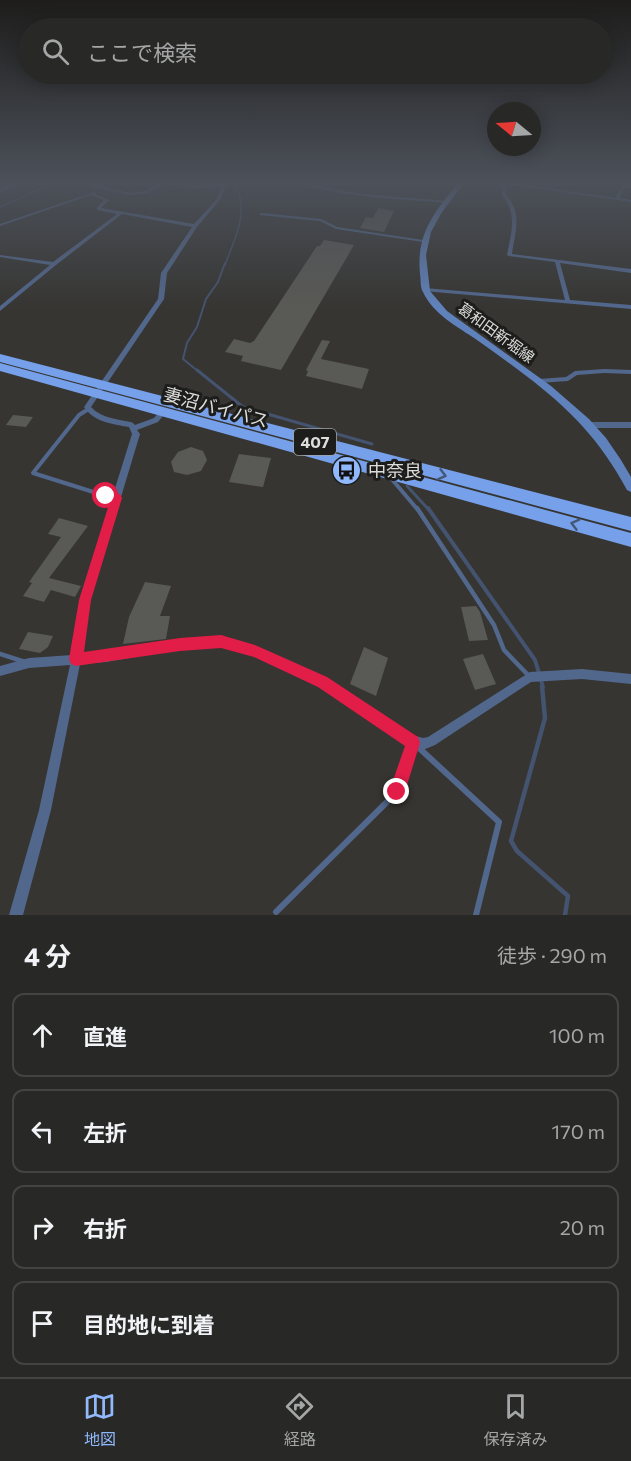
<!DOCTYPE html>
<html lang="ja">
<meta charset="utf-8">
<style>
:root{--surface:#282826;--page:#343432;--text:#f1f3f6;--muted:#a5a6a7;--line:#444443;--accent:#90b8fd}
body{margin:0;font-family:Commissioner,"Noto Sans JP",sans-serif;background:var(--page);color:var(--text)}
.compass{position:absolute;left:487px;top:102px;width:54px;height:54px;border-radius:50%;background:var(--surface);box-shadow:0 3px 15px #0003;rotate:288deg}
.stop{position:absolute;width:18px;height:18px;margin:-14px;border:4px solid #e11d48;border-radius:50%;background:#fff}
.stop.end{background:#e11d48;border-color:#fff;box-shadow:0 2px 6px #0008}
.list{margin:0;padding:0;list-style:none}
h2{display:flex;justify-content:space-between;align-items:center;height:78px;margin:0;padding:0 24px;font-size:26px}
h2 small{font-size:20px;font-weight:400;color:var(--muted)}
.list li{display:grid;grid-template-columns:39px 1fr auto;gap:18px;align-items:center;box-sizing:border-box;height:84px;margin:0 12px 12px;padding:0 12px;border:2px solid var(--line);border-radius:12px}
.list b{display:block;font-size:22px;white-space:nowrap}
.list em{font-size:20px;font-style:normal;color:var(--muted)}
.icon{flex:none;width:33px;height:33px;fill:none;stroke:currentColor;stroke-width:2;stroke-linecap:round;stroke-linejoin:round}
.map{position:relative;flex:none;width:631px;height:915px;overflow:hidden}
.search{position:absolute;background:var(--surface);box-shadow:0 3px 15px #0003;left:18px;right:18px;top:18px;height:66px;display:flex;align-items:center;gap:15px;box-sizing:border-box;padding:0 21px;border-radius:33px;color:var(--muted);font-size:22px}
.sheet{height:462px;background:var(--surface)}
nav{display:flex;justify-content:space-around;align-items:center;box-sizing:border-box;height:84px;border-top:2px solid var(--line);background:var(--surface);font-size:16px;color:var(--muted)}
nav a{display:grid;justify-items:center;gap:3px}
nav .on{color:var(--accent)}
.map>svg:first-child{display:block}
</style>
<div class="map">
<svg width="631" height="915" viewBox="0 0 631 915">
<rect width="100%" height="100%" fill="#363532"/>
<g fill="none" stroke-linecap="round" stroke-linejoin="round">
<g stroke="#44536f" stroke-width="1.5">
<polyline points="0,207 58,181"/>
<path d="M 225,265 C 236,235 250,212 234,181"/>
</g>
<polyline stroke="#44536f" stroke-width="2" points="199,372 183,359 187,343 197,327 206,299 218,282 225,263"/>
<g stroke="#44536f" stroke-width="3">
<polyline points="197,370 243,407 372,444"/>
<polyline points="407,486 429,510"/>
</g>
<g stroke="#44536f" stroke-width="4">
<polyline points="428,508 535,660 539,673"/>
<polyline points="541,680 543,687"/>
</g>
<polyline stroke="#44536f" stroke-width="4.5" points="542,686 545,718 511,841 517,851 568,896 565,915"/>
</g>
<g fill="#595955">
<polygon points="378,208 394,211 384,232 360,228 366,217 373,218"/>
<polygon points="324,240 354,245 281,370 241,361 243,356 225,352 234,339 250,343 254,341 317,246 320,246"/>
<polygon points="322,340 330,341 321,359 369,369 362,389 306,376 308,371 306,370"/>
<polygon points="13,415 33,417 26,427 6,425"/>
<polygon points="191,447 203,451 207,460 201,471 187,475 174,472 171,462 178,452"/>
<polygon points="239,454 271,458 263,487 229,482"/>
<polygon points="59,518 88,526 49,578 81,586 75,597 51,590 44,602 23,596 32,583 29,582 61,537 48,534"/>
<polygon points="145,582 171,586 160,616 170,616 166,639 123,644 129,617"/>
<polygon points="476,606 480,612 488,640 469,641 461,607"/>
<polygon points="28,632 53,636 48,647 40,653 19,649"/>
<polygon points="364,647 388,658 376,696 350,684"/>
<polygon points="483,654 496,684 475,690 463,659"/>
</g>
<g fill="none" stroke-linecap="round" stroke-linejoin="round">
<g stroke="#52678c" stroke-width="4">
<polyline points="87,410 79,415 33,473 106,496 116,497"/>
<polyline points="390,477 418,510"/>
</g>
<g stroke="#52678c" stroke-width="4.5">
<polyline points="417,508 494,625 504,650 529,676"/>
<polyline points="0,654 25,662"/>
</g>
<g stroke="#52678c" stroke-width="6">
<polyline points="418,747 499,822 476,915"/>
<polyline points="276,912 397,792 413,744"/>
</g>
<g fill="#52678c" fill-rule="evenodd">
<polygon points="18,181 24,181 4,190 0,194 1,188"/>
<path d="M 82,181 L 87,181 L 95,185 L 130,193 L 145,191 L 163,182 L 199,186 L 228,181 L 220,200 L 197,227 L 167,273 L 164,299 L 91,407 C 101,418 116,419 131,422 L 133,423 L 135,425 L 154,418 L 161,410 L 165,410 L 166,412 L 158,422 L 137,430 L 140,434 L 90,600 L 82,654 L 106,652 L 180,639 L 221,637 L 255,646 L 326,678 L 370,706 L 408,734 L 423,738 L 428,737 L 530,672 L 582,669 L 631,674 L 631,684 L 582,679 L 531,682 L 435,745 L 423,750 L 401,743 L 362,714 L 318,686 L 254,656 L 221,647 L 180,649 L 106,662 L 80,664 L 51,810 L 23,915 L 9,915 L 39,810 L 70,665 L 29,668 L 0,676 L 0,666 L 29,658 L 72,655 L 80,600 L 132,434 L 129,427 C 112,424 94,422 84,407 L 158,299 L 161,273 L 192,227 L 122,214 L 56,265 L 0,311 L 0,306 L 50,265 L 0,257 L 0,255 L 53,262 L 117,214 L 97,210 L 97,208 L 104,200 L 91,195 L 0,226 L 0,224 L 94,192 L 96,193 L 95,194 L 109,200 L 101,208 L 194,224 L 216,200 L 223,185 L 199,188 L 164,184 L 147,193 L 130,195 L 93,187 Z"/>
<path d="M 308,181 L 312,181 L 312,184 C 356,196 402,197 447,201 L 449,202 L 447,203 C 401,199 354,198 309,186 Z"/>
<path d="M 489,181 L 500,181 L 615,198 L 623,185 L 631,186 L 631,188 L 625,187 L 619,198 L 631,200 L 631,202 L 506,184 L 506,195 C 523,213 515,232 512,254 L 631,269 L 631,273 L 560,263 L 570,300 L 631,305 L 631,309 L 423,291 L 422,290 L 425,288 L 565,300 L 555,262 L 509,256 L 507,255 C 511,233 518,214 502,195 L 502,184 Z"/>
<polygon points="262,213 321,219 337,227 423,240 425,241 423,242 336,229 320,221 260,215 260,213"/>
<polygon points="604,369 631,370 631,374 604,373 577,375 568,381 539,383 536,381 539,379 566,377 575,371"/>
<polygon points="590,422 631,422 631,428 590,428 586,425"/>
</g>
<path fill="#6082bc" fill-rule="evenodd" d="M 460,181 L 466,181 L 442,212 L 431,232 L 426,255 L 430,291 L 447,311 L 551,386 L 589,419 L 606,438 L 621,460 L 631,477 L 631,492 L 627,490 C 600,440 570,409 525,375 C 509,363 493,351 477,340 C 458,327 433,314 423,292 C 420,287 421,280 420,274 C 416,233 435,211 460,181 Z"/>
<g fill="#76a0ea" fill-rule="evenodd">
<polygon points="0,354 631,517 631,531 0,362"/>
<polygon points="0,363 631,533 631,547 0,371"/>
</g>
</g>
<defs><path id="oneway-chevron" d="M-2-3.5L2.5 0L-2 3.5" fill="none" stroke-width="1.6" stroke-linecap="round" stroke-linejoin="round" transform="scale(1.5)"/></defs>
<g stroke="#455878">
<use href="#oneway-chevron" transform="translate(442 475) rotate(15)"/>
<use href="#oneway-chevron" transform="translate(575 524) rotate(-165)"/>
</g>
<linearGradient id="sky" x2="0" y2="1"><stop stop-color="#1e1d1c"/><stop offset="0.59" stop-color="#4c515a"/><stop offset="1" stop-color="#4c515a" stop-opacity="0"/></linearGradient>
<rect width="631" height="309" fill="url(#sky)"/>
<polygon fill="#e11d48" points="106,492 120,494 122,498 91,600 84,652 180,638 221,635 255,645 327,677 418,737 420,743 403,798 397,800 392,798 389,792 405,746 318,687 254,657 221,648 180,651 76,666 71,664 69,659 79,600 110,501 103,499 101,496"/>
<defs>
<symbol id="bus-disc" viewBox="-11 -11 22 22"><circle r="9.5" fill="#90b8fd" stroke="#1d1d1b"/><path d="M-5-6H5V4H4V6H2V4H-2V6H-4V4H-5ZM-3.5-4V0h7V-4ZM-3.5 1.2v1.5H-2V1.2ZM2 1.2v1.5H3.5V1.2Z" fill="#111"/></symbol>
</defs>
<g fill-rule="evenodd">
<use href="#bus-disc" x="330" y="454" width="33" height="33"/>
</g>
<g text-anchor="middle" stroke-width="6" stroke-linejoin="round" paint-order="stroke">
<g font-size="15" fill="#dddddb" stroke="#1d1d1b">
<text transform="translate(496 333) rotate(36)" y="5">葛和田新堀線</text>
</g>
<rect fill="#1d1d1b" stroke="#a3a3a1" stroke-width="1.5" x="294" y="429" width="42" height="26" rx="4.5"/>
<g font-size="16" font-weight="bold" fill="#dddddb">
<text x="315" y="448">407</text>
</g>
<g font-size="18" fill="#dddddb" stroke="#1d1d1b">
<text transform="translate(216 408) rotate(15)" y="6">妻沼バイパス</text>
</g>
<g font-size="18" fill="#dddddb" stroke="#1d1d1b" text-anchor="start">
<text x="368" y="477">中奈良</text>
</g>
</g>
</svg>
<svg class="compass" viewBox="-18 -18 36 36"><path d="M0-13l5 13h-10z" fill="#e53935"/><path d="M0 13l5-13h-10z" fill="#a5a6a7"/></svg>
<div class="stop" style="left:106px;top:496px"></div>
<div class="stop end" style="left:397px;top:792px"></div>
<div class="search"><svg class="icon" aria-label="search" viewBox="0 0 24 24"><circle cx="10" cy="10" r="6"/><path d="M15 15l6 6"/></svg>ここで検索</div>
</div>
<section class="sheet">
<h2>4 分<small>徒歩 · 290 m</small></h2>
<ul class="list">
<li><svg class="icon" aria-label="ahead" viewBox="0 0 24 24"><path d="M12 20V5M6 11l6-6 6 6"/></svg><div><b>直進</b></div><em>100 m</em></li>
<li><svg class="icon" aria-label="left" viewBox="0 0 24 24"><path d="M17 20v-9H6M10 6l-5 5 5 5"/></svg><div><b>左折</b></div><em>170 m</em></li>
<li><svg class="icon" aria-label="right" viewBox="0 0 24 24"><path d="M7 20v-9h11M14 6l5 5-5 5"/></svg><div><b>右折</b></div><em>20 m</em></li>
<li><svg class="icon" aria-label="arrive" viewBox="0 0 24 24"><path d="M6 21V4h12l-3 4 3 4H6"/></svg><div><b>目的地に到着</b></div></li>
</ul>
</section>
<nav>
<a class="on"><svg class="icon" aria-label="map" viewBox="0 0 24 24"><path d="M3 6l6-2 6 2 6-2v14l-6 2-6-2-6 2zM9 4v14M15 6v14"/></svg>地図</a>
<a><svg class="icon" aria-label="directions" viewBox="0 0 24 24"><path d="M12 3l9 9-9 9-9-9zM9 14v-3h6M13 9l2 2-2 2"/></svg>経路</a>
<a><svg class="icon" aria-label="saved" viewBox="0 0 24 24"><path d="M7 4h10v16l-5-4-5 4z"/></svg>保存済み</a>
</nav>
